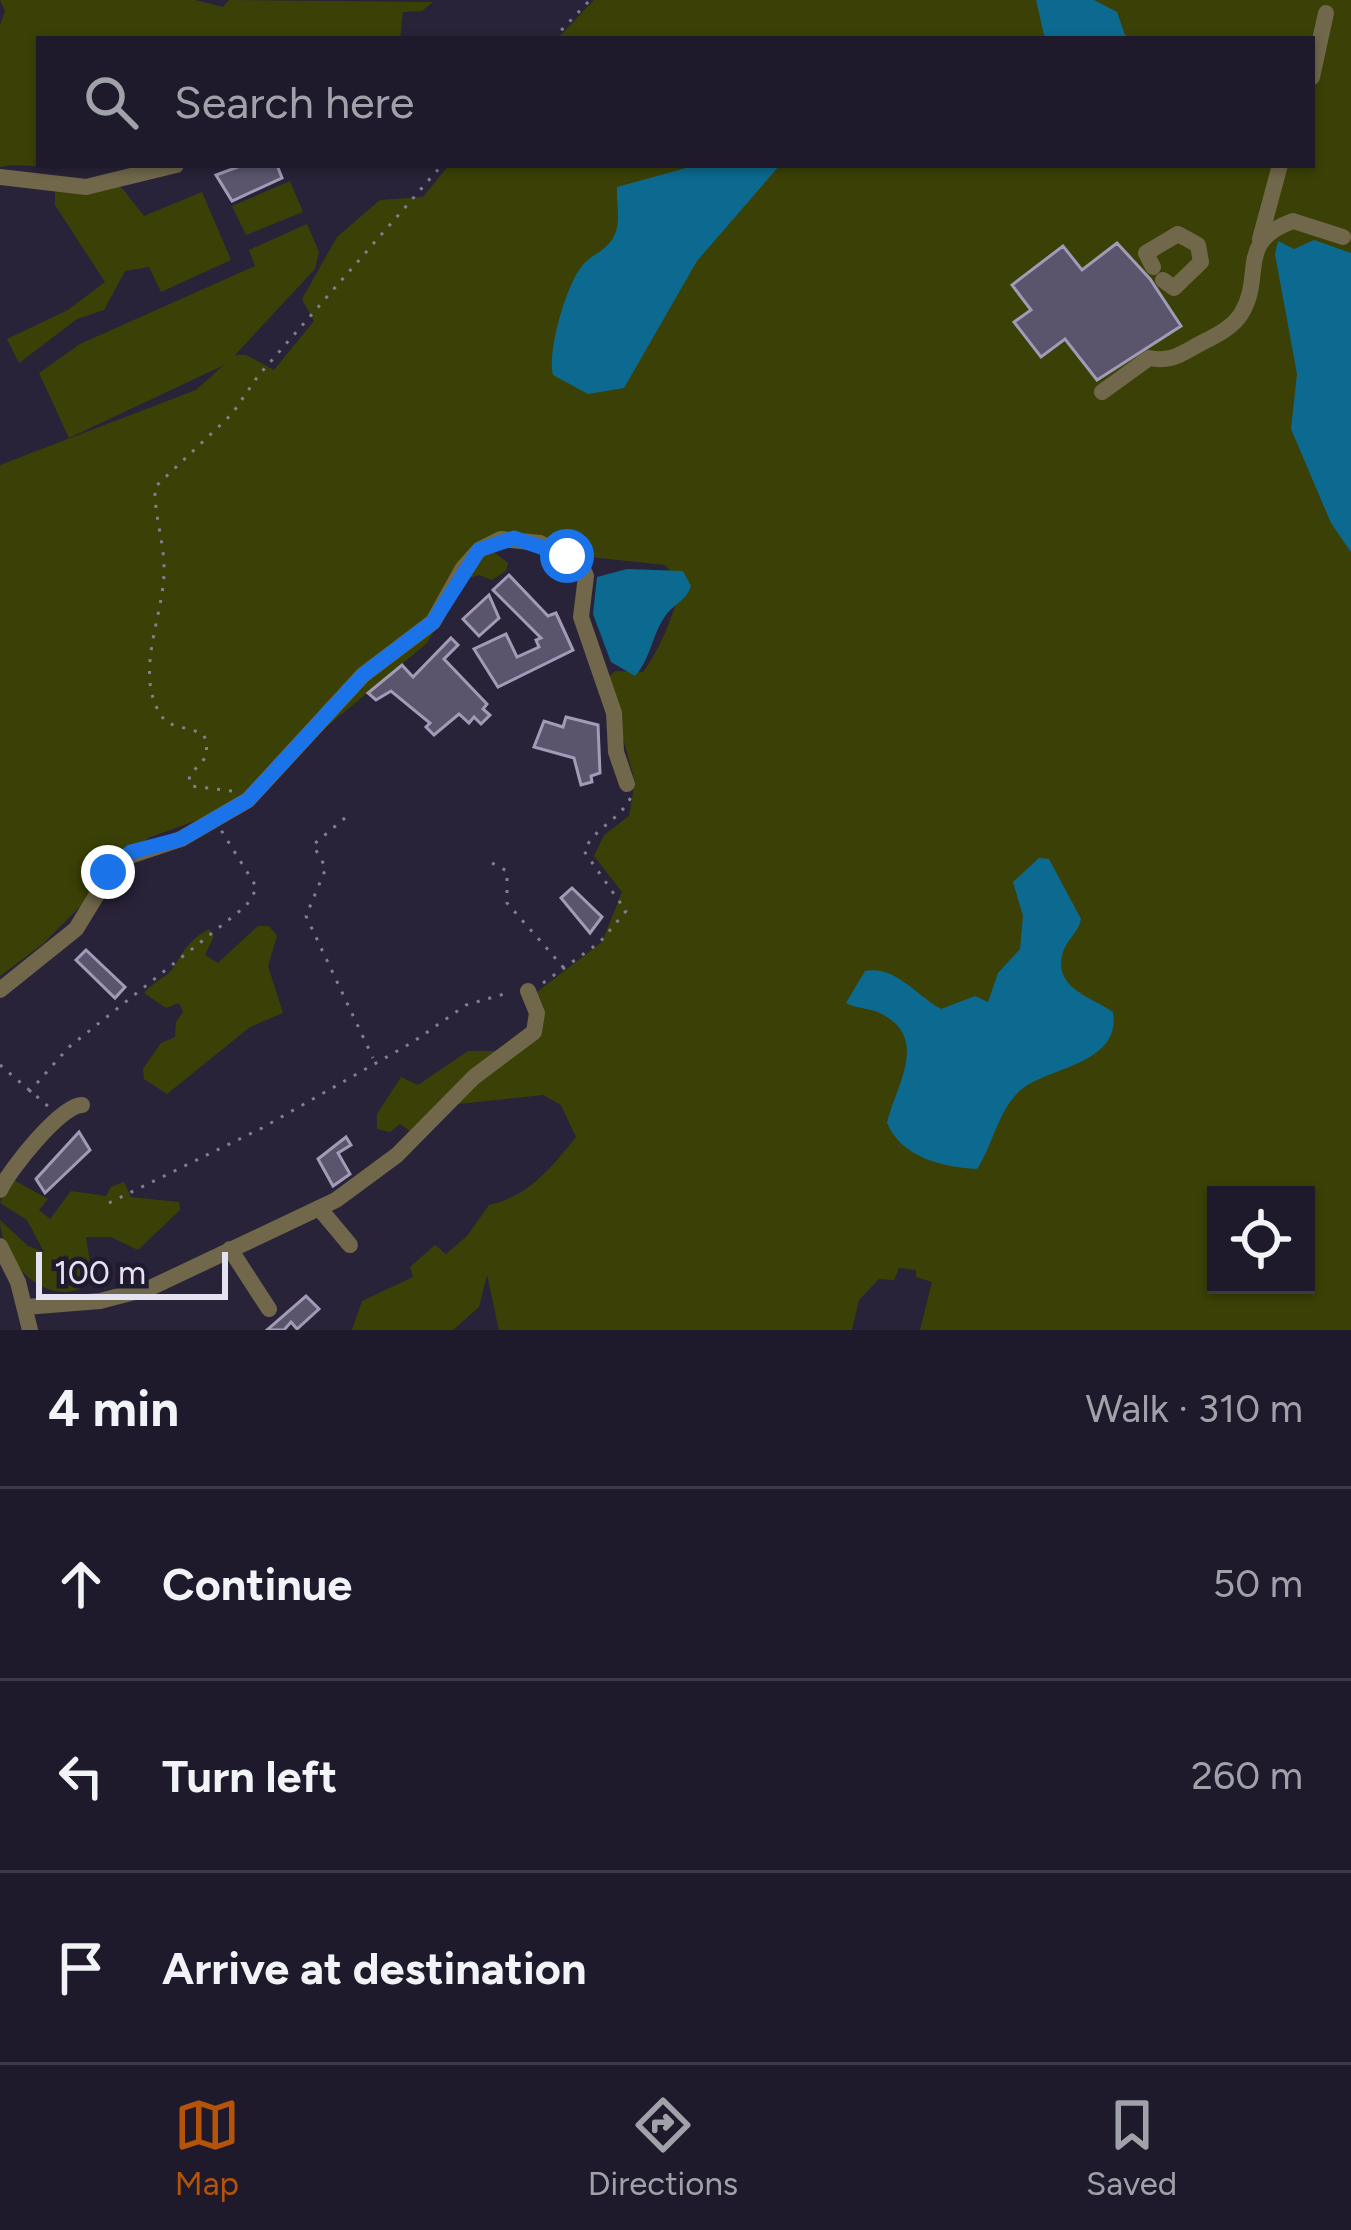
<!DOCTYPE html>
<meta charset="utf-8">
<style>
:root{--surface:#1f1a2b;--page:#272333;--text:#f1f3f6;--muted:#a1a1a9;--line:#3c3847;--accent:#b45309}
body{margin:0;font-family:Figtree,sans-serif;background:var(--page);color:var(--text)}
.controls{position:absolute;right:36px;bottom:36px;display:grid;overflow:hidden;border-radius:0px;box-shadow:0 3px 9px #0004}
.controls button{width:108px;height:108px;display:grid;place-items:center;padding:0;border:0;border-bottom:3px solid var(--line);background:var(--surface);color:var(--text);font:60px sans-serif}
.scale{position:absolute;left:36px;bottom:30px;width:192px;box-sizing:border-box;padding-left:12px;border:6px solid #e4e1f0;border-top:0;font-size:33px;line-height:42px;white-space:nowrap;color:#e4e1f0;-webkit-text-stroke:9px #1f1a2f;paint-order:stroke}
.stop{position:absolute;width:36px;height:36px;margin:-27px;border:9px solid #1a73e8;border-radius:50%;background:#fff}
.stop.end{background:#1a73e8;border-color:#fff;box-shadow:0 3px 12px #0008}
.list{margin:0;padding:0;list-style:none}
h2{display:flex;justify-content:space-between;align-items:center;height:156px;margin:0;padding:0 48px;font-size:51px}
h2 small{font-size:39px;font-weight:400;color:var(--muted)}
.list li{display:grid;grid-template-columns:78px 1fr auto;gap:36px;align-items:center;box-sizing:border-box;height:192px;padding:0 48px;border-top:3px solid var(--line)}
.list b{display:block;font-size:45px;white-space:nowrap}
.list em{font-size:39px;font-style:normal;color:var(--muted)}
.icon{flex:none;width:66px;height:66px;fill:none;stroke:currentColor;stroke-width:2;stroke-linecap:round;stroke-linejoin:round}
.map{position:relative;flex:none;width:1351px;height:1330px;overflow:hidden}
.search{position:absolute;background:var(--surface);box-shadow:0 3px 9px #0004;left:36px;right:36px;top:36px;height:132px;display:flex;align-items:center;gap:30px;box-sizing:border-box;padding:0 42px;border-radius:0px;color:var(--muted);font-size:45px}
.sheet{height:732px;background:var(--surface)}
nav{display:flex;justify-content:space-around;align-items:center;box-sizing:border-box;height:168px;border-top:3px solid var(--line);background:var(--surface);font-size:33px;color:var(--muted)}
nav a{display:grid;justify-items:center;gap:6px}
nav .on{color:var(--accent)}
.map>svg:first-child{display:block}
</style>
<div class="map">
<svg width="1351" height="1330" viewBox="0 0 1351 1330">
<rect width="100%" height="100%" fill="#292339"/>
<g fill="#3b4106" fill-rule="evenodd">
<path d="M 0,0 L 195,0 L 223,7 L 229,0 L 433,2 L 422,11 L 403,12 L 400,39 L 39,39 L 39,165 L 66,165 C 42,170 22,162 0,167 L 0,25 L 5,11 Z"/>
<path d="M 594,0 L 1351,0 L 1351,1330 L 920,1330 L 932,1282 L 916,1277 L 916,1270 L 899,1268 L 894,1280 L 879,1279 L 859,1300 L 852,1330 L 499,1330 L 487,1275 L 479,1307 L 453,1330 L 352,1330 L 362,1301 L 413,1277 L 410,1267 L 435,1245 L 446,1254 L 467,1236 L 489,1205 C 528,1197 551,1168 576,1137 L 561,1105 L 543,1095 L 440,1106 L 410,1131 L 400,1124 L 390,1132 L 377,1129 L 377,1114 L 401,1077 L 418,1085 L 468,1051 L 495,1051 L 542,1024 L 544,1008 L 537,992 L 602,942 L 622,892 L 594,856 L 604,835 L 629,816 L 635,782 L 607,679 L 615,671 L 643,672 C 659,652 679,605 680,581 L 665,565 L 590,557 L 545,541 L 485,545 L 508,563 L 506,571 L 492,580 L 479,575 L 463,580 L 427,643 L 228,809 L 148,838 L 44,943 L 0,976 L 0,465 L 196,390 L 224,365 L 69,438 L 39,373 L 80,344 L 255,266 L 249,250 L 307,224 L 319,252 L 315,269 L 235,355 L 246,355 L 274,370 L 314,321 L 302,299 L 337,237 L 380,200 L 423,197 L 449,165 L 1312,165 L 1312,39 L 557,39 ZM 1216,1195 L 1306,1195 L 1306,1285 L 1216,1285 Z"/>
<polygon points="105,179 122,188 144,216 202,192 231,260 161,292 149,267 125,271 104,310 77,319 19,363 7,339 68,310 105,282 55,205 55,192 66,180"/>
<polygon points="290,181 303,212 246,235 232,206"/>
<path d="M 258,926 L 269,926 L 277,936 L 268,966 L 283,1013 L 250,1027 L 167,1094 L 144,1079 L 143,1069 L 161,1043 L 175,1037 L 176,1022 L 183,1012 L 179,1003 L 166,1008 L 144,993 C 152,982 169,977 175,965 C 186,948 188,941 209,929 L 214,936 L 205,955 L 218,963 Z"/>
<path d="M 10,1178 L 48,1199 L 39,1210 L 50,1219 L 71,1191 L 106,1196 L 111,1187 L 124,1182 L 131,1197 L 179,1202 L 180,1210 L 138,1250 L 111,1237 L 86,1237 L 90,1263 L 84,1287 C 43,1308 0,1258 0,1220 L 28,1246 L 44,1252 L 27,1220 L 0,1203 Z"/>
</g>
<g fill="#0c6a90">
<polygon points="1036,0 1094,0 1117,12 1125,35 1133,39 1045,39"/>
<path d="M 697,165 L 780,165 L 697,261 L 624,388 L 588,394 L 553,375 C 547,352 566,285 582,266 C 592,253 607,252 615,234 C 621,221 616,202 617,187 Z"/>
<polygon points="1314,240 1351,253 1351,552 1331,523 1291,429 1297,374 1275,254 1278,241 1294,249"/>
<path d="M 627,569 L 683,571 L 691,586 C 686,601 675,603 666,615 C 652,633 652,657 635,676 L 611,662 L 593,614 L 597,577 Z"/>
<path d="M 1039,858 L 1049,859 L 1081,919 C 1079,932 1067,939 1063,952 C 1052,988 1091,997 1113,1012 C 1121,1061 1058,1066 1026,1086 C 999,1104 994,1144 977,1169 C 943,1167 902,1158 887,1123 C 896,1085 933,1034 875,1011 C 865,1008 856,1008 846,1003 L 865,971 C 895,965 916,995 941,1009 L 975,996 L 988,1002 L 998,973 L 1020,949 L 1023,916 L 1013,882 Z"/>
</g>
<g fill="#5a556d" stroke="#a19bb7" stroke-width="3">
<polygon points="243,165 277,165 282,178 232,201 216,175"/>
<polygon points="1117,243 1150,279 1181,326 1097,380 1065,339 1041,357 1014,322 1031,310 1012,285 1063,246 1082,270"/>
<polygon points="509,575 548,616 556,613 573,650 498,687 474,649 506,634 517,657 539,647 536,640 541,638 493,590"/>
<polygon points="489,595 499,618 479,636 463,619"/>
<polygon points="451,638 458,645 444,659 487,704 483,709 490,715 481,724 474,717 469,723 459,714 434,735 426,727 430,723 391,691 376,700 368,693 402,665 413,677"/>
<polygon points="566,717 598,725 600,773 591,776 592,782 581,785 574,758 534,747 544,721 563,727"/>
<polygon points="572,888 602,917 590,933 561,898"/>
<polygon points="86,950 125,987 115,998 76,960"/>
<polygon points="79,1132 90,1150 45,1193 36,1179"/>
<polygon points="346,1137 351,1145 338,1153 350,1174 333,1186 318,1159"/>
<polygon points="306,1296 319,1309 297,1329 291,1322 284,1330 267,1330"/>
</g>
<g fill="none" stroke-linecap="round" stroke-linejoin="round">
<g stroke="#837e91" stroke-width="3" stroke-dasharray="3 9" stroke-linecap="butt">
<polyline points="553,39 590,0"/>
<path d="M 232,791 L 191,786 L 189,776 L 206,757 L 207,741 L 202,733 L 167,723 C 130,681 163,620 164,573 C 165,544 154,516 155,487 L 232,414 L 258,376 L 442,165"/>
<polyline points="345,818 313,845 326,868 306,916 373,1058"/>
<polyline points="492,863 507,871 507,903 564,968"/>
<path d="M 543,983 L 600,942 L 626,911 L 584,851 C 595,827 619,821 631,797"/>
<polyline points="0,1065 49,1107"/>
<polyline points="29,1092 69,1047 246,906 257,888 221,830"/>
<polyline points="109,1203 262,1128 413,1042 466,1005 511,992"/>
</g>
<g stroke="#71674a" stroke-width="16">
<polyline points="1312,77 1326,13"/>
<polyline points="0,177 86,187 176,165"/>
<polyline points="1260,239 1280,165"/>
<polyline points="1153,267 1146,253 1178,234 1198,245 1201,262 1174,288 1163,280"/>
<path d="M 1102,392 L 1149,358 C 1168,362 1178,356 1194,347 C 1210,338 1231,330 1241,314 C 1265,275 1235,242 1293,221 L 1343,237"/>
<polyline points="0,990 76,929 118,860 181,839 248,800 363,675 433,622 463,568 479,550 501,539 540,543 582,567 586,576 581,617 614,713 616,752 627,784"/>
<path d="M 0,1190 C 10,1169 61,1105 82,1105"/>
<polyline points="319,1208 350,1245"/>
<polyline points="0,1246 18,1282 30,1330"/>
<polyline points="230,1249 269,1309"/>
<polyline points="25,1307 100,1301 150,1288 336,1200 397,1155 474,1077 534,1032 537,1013 528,991"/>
</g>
</g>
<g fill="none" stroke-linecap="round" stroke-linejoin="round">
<polyline stroke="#1a73e8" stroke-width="15" points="108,872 131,852 181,839 248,800 363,675 433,622 479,550 514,538 567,556"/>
</g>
</svg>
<div class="controls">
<button><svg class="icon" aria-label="locate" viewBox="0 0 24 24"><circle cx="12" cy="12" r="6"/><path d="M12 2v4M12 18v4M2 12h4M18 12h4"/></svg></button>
</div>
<div class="scale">100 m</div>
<div class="stop" style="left:567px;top:556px"></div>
<div class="stop end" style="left:108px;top:872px"></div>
<div class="search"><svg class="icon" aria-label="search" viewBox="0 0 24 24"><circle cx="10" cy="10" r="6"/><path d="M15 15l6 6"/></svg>Search here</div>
</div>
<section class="sheet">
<h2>4 min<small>Walk · 310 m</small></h2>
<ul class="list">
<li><svg class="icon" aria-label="ahead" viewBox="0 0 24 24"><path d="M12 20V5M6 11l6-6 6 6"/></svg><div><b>Continue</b></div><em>50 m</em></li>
<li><svg class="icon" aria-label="left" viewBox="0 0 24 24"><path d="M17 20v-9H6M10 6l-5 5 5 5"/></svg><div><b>Turn left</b></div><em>260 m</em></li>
<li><svg class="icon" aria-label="arrive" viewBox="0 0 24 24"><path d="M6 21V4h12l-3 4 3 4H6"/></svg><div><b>Arrive at destination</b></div></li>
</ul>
</section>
<nav>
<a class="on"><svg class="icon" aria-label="map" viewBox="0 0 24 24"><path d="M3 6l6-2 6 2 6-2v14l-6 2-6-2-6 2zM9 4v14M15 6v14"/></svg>Map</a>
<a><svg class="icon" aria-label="directions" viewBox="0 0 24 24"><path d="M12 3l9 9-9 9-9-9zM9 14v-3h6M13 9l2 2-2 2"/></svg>Directions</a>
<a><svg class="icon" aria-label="saved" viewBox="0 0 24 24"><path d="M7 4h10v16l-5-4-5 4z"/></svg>Saved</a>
</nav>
